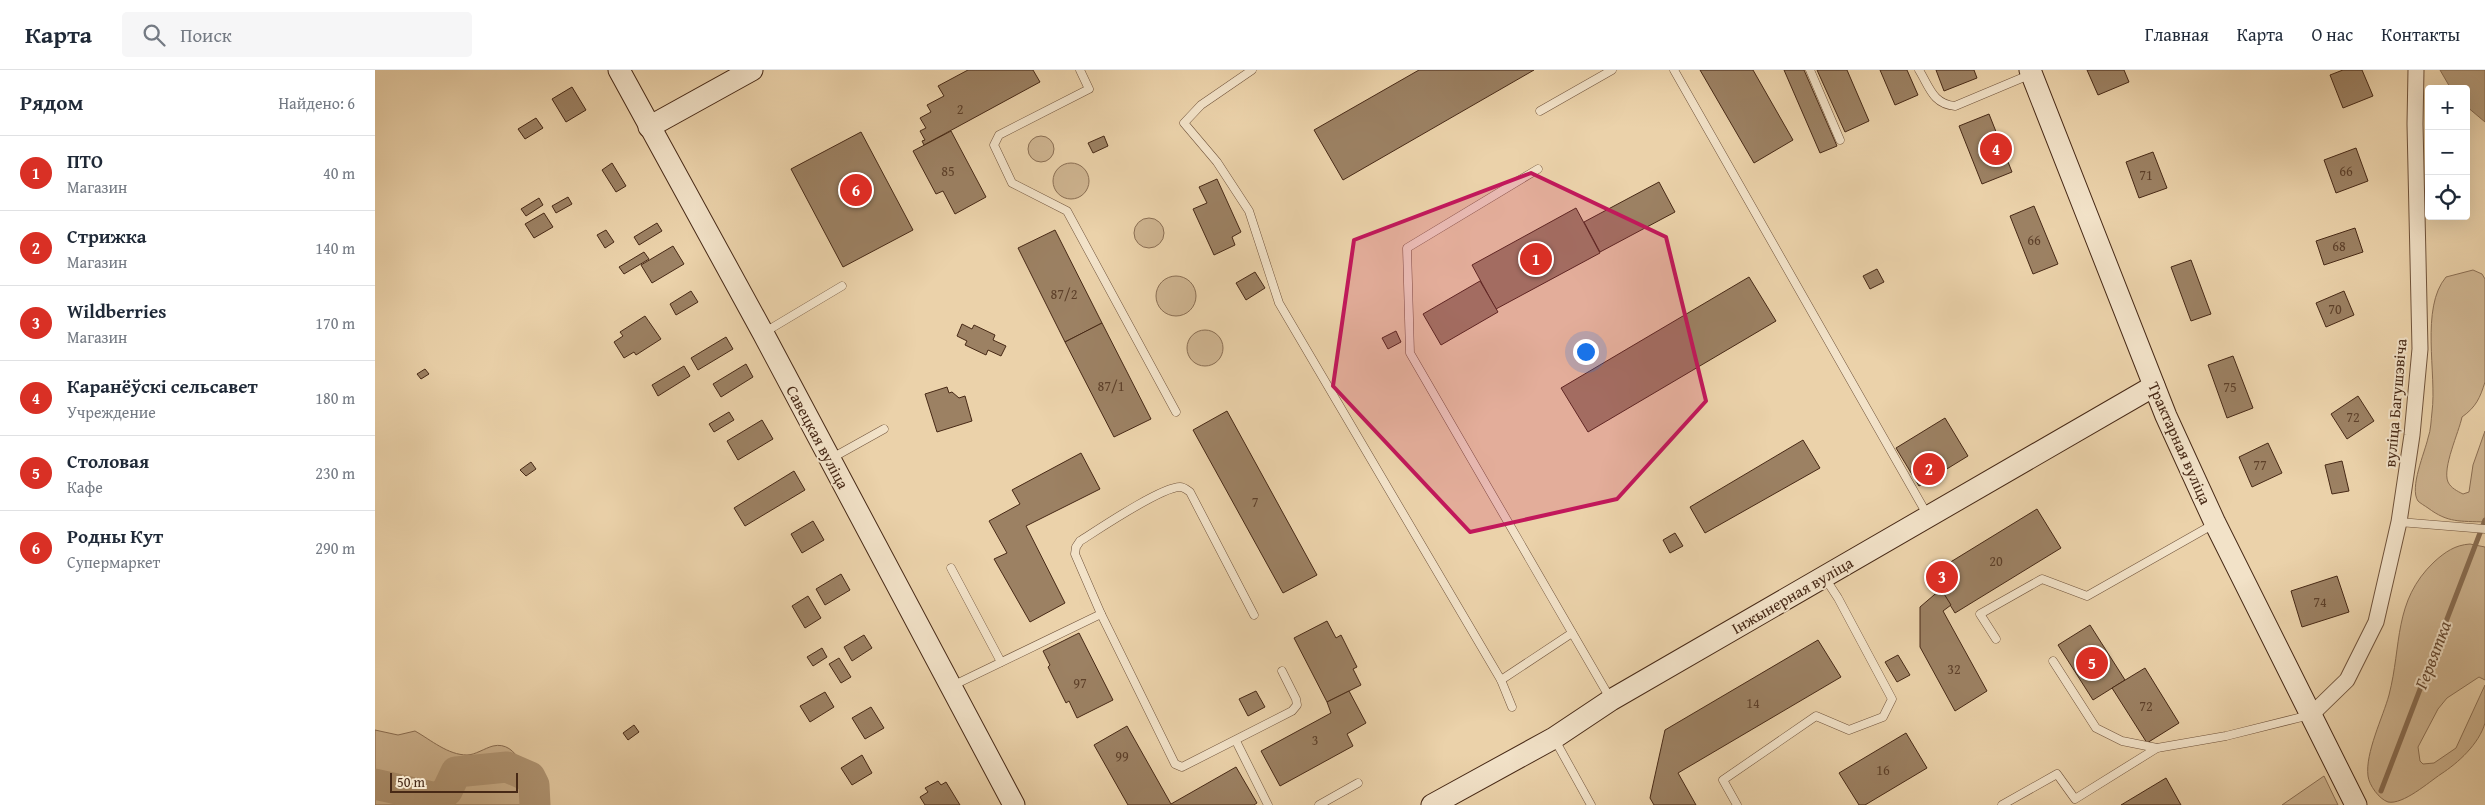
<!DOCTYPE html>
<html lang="ru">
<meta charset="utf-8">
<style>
:root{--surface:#fff;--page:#f6f6f7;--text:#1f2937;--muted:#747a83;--line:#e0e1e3;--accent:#d93025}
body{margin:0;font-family:"Gentium Book Plus",serif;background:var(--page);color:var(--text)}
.controls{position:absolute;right:15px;top:15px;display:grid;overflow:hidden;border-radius:5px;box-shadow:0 5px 20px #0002}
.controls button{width:45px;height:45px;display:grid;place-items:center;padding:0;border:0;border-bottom:1px solid var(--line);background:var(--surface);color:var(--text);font:25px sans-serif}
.scale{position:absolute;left:15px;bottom:12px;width:128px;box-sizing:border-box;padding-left:5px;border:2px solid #472916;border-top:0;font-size:14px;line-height:18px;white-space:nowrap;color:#472916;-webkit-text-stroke:4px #f2e2c8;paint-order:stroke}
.you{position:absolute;left:1210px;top:281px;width:18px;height:18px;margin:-12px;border:4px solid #fff;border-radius:50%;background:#1a73e8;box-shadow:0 0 0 8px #1a73e833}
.badge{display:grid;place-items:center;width:32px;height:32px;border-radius:50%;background:var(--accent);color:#fff;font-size:16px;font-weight:700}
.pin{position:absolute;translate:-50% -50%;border:2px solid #fff;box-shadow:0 1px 5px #0006}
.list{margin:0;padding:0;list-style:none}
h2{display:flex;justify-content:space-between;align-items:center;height:65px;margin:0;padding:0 20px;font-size:21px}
h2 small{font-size:16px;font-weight:400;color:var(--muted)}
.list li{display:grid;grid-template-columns:32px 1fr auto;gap:15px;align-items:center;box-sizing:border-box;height:75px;padding:0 20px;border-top:1px solid var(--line)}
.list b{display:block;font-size:19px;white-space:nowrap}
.list p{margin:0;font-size:16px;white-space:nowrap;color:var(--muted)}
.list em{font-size:16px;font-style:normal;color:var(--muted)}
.icon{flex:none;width:28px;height:28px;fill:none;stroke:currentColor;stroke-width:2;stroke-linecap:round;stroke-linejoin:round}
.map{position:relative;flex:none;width:2110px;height:735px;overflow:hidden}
header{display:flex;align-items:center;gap:30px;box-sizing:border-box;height:70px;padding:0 25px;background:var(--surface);border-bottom:1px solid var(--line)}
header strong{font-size:24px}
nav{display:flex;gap:28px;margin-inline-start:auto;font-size:18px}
.search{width:350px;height:45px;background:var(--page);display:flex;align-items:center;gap:12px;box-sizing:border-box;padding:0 18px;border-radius:5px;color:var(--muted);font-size:19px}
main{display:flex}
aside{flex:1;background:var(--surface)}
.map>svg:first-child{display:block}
</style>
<header>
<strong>Карта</strong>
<div class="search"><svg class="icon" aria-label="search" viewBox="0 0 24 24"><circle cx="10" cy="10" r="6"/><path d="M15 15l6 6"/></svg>Поиск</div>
<nav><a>Главная</a><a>Карта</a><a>О нас</a><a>Контакты</a></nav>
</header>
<main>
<aside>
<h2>Рядом<small>Найдено: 6</small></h2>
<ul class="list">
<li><span class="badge">1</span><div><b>ПТО</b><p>Магазин</p></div><em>40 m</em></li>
<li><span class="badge">2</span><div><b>Стрижка</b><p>Магазин</p></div><em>140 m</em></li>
<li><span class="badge">3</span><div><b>Wildberries</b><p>Магазин</p></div><em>170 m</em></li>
<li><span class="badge">4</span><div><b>Каранёўскі сельсавет</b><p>Учреждение</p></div><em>180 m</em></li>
<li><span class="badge">5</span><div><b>Столовая</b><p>Кафе</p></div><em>230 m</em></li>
<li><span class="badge">6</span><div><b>Родны Кут</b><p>Супермаркет</p></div><em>290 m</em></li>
</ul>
</aside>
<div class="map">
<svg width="2110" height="735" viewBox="0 0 2110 735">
<rect width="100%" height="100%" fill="#ebd2aa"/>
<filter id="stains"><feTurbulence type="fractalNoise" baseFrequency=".004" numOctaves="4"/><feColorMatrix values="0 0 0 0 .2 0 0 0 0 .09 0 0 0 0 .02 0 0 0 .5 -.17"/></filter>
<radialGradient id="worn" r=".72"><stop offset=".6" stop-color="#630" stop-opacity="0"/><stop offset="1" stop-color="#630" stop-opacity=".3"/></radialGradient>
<g fill="#cfb591" stroke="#8b6f54">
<circle cx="666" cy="79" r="13"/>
<circle cx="696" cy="111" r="18"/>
<circle cx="774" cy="163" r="15"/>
<path d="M 2098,200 L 2107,204 L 2110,209 L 2110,312 C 2105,328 2101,337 2087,347 C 2084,362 2067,398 2073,412 C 2076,418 2082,421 2088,424 L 2094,422 L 2098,395 L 2110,361 L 2110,452 C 2085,451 2073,453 2053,438 C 2050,436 2045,433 2043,431 C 2034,418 2050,382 2053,368 C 2056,360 2056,350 2057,342 C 2062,304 2045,238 2071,207 Z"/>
<circle cx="801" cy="226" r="20"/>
<circle cx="830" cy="278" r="18"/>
<path d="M 2095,474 L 2110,477 L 2110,610 L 2104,607 L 2072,628 L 2063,639 L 2043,677 L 2045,691 L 2048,694 L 2059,693 L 2081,678 L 2110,615 C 2110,627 2110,642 2110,653 C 2104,674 2083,693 2066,704 C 2054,712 2028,735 2013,732 C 2004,729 1994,715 1993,706 C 1990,683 2008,647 2014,625 C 2027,575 2018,531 2059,492 C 2070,482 2080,475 2095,474 Z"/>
<path d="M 0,660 L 23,665 L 40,661 C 56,670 73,685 92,685 C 100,685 110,678 118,676 C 143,670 153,707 157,725 L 173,735 L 0,735 Z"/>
<polygon points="1949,706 1963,735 1907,735"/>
</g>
<polygon fill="#b39978" stroke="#886c51" points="2065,0 2110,0 2110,52 2091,36 2091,19 2076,19"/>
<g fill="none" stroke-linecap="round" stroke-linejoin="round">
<polyline stroke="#886c51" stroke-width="5" points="2006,721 2110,450"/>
<polyline stroke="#b39978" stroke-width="31" points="0,714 62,728 72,721 81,702 132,697 155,707 159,715 160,735"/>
</g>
<g fill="#9c8163" stroke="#472916">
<polygon points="593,0 658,0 665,12 549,75 547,71 550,70 545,61 551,58 545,48 556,42 552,35 569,26 563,16"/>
<polygon points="1044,0 1159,0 968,110 939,60"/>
<polygon points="1325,0 1378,0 1418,70 1379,93"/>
<polygon points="1409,0 1429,0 1462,76 1445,83"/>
<polygon points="1442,0 1472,0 1494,51 1470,62"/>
<polygon points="1505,0 1532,0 1543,25 1520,35"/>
<polygon points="1561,0 1599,0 1602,8 1569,21"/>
<polygon points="1712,0 1749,0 1754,12 1723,25"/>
<polygon points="1968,0 1987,0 1998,26 1968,38 1955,5"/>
<polygon points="197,17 211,40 191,52 177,29"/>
<polygon points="1614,44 1637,102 1607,114 1584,56"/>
<polygon points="161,48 168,58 150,69 143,59"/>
<polygon points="576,61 611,127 580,144 568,121 561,124 538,81"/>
<polygon points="486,62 538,160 468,197 416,99"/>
<polygon points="729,66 733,76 718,83 713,73"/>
<polygon points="1981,78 1993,111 1961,123 1949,90"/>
<polygon points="1778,82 1792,118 1764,128 1751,92"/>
<polygon points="237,93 251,116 241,122 227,100"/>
<polygon points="842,109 866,162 857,167 860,175 839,185 818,139 832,133 824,117"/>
<polygon points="1284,112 1300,142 1225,182 1209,152"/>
<polygon points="193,127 197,134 181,143 177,136"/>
<polygon points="164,128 168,135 151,146 146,139"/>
<polygon points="1659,136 1683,194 1658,204 1635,146"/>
<polygon points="1201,138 1225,183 1121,239 1097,195"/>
<polygon points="169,143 178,157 159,168 150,154"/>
<polygon points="282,153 287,161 264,175 259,167"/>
<polygon points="1980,158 1988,182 1949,195 1941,171"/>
<polygon points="231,160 239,172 230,178 222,165"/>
<polygon points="680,160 727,253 690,272 643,178"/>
<polygon points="298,176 309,194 277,213 266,195"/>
<polygon points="269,182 274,189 249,204 244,197"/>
<polygon points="1816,190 1836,244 1816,251 1796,197"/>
<polygon points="1502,199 1509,212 1495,219 1488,206"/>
<polygon points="880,202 890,218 871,230 861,213"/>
<polygon points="1374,207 1401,251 1213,362 1186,318"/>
<polygon points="1105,211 1123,242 1066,275 1048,244"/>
<polygon points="316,221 323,232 301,245 295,234"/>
<polygon points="1969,221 1979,245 1951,257 1941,233"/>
<polygon points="270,246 286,269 261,285 259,282 249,288 239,272 248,266 245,262"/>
<polygon points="727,253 776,349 739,367 690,272"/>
<polygon points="587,254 597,259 599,255 620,265 618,270 631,276 626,286 613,280 611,285 590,275 592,271 582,266"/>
<polygon points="1021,261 1026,272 1013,279 1007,268"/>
<polygon points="351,267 358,279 323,300 316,288"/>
<polygon points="1858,286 1878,338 1852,348 1833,295"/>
<polygon points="371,294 378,307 346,327 338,314"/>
<polygon points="309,296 315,306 283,326 277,315"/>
<polygon points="50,299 54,304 46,309 42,304"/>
<polygon points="572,317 574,323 577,322 584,328 590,326 597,351 562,362 550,324"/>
<polygon points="1983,326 1999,351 1972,369 1956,344"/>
<polygon points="852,341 942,505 908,523 818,360"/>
<polygon points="354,342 359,350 339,362 334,354"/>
<polygon points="1570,348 1593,386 1544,416 1521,378"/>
<polygon points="387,350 398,369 363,390 352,371"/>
<polygon points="1428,370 1445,398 1330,463 1315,437"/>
<polygon points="1893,373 1907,403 1877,417 1864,387"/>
<polygon points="706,383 725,419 651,456 690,533 655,552 619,489 632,483 614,451 645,434 637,420"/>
<polygon points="1967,391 1974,421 1957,424 1950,395"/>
<polygon points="156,392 161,399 151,406 145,400"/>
<polygon points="419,401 430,420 370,456 359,438"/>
<polygon points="1662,439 1686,478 1580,543 1556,504"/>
<polygon points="438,451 449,470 427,483 416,464"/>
<polygon points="1300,463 1308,476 1295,483 1288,470"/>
<polygon points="466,504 475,520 450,535 441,519"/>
<polygon points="1962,506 1974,542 1927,557 1916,521"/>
<polygon points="1566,519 1576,535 1568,541 1612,621 1580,641 1545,577 1545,537"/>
<polygon points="433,526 446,548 430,558 417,536"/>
<polygon points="952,551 961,568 966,565 982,597 978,599 986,615 952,632 919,568"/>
<polygon points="1715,555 1750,610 1718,630 1683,575"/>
<polygon points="704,563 738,630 702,648 694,631 691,633 673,597 675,595 668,581"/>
<polygon points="489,565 497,578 477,591 469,577"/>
<polygon points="1443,570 1466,607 1303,703 1321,735 1279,735 1275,728 1290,660"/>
<polygon points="447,578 452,587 438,596 432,587"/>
<polygon points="1523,585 1535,605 1522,612 1510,592"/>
<polygon points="464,588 476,607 466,613 454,594"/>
<polygon points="1770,598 1804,653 1772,673 1737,618"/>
<polygon points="881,621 890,637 873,646 864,629"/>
<polygon points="974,621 991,653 972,664 978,676 905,716 886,681 956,643 952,632"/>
<polygon points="450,622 459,637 435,652 425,636"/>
<polygon points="496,637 509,658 490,669 477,648"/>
<polygon points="259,655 264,662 253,670 248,663"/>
<polygon points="752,656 796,734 861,697 882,733 879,735 753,735 719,675"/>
<polygon points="1531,663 1552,698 1490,735 1484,735 1464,703"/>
<polygon points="487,685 497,703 477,715 466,698"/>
<polygon points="1791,708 1806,735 1746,735"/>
<polygon points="563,711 566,715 571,712 585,735 550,735 545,727 553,722 550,718"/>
</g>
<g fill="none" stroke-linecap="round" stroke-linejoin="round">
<defs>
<g id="lane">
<polyline points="705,0 714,19 624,65 619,75 637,113 692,141 801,342"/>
<polyline points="877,0 826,35 809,53 842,92 874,141 904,233 1126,610 1137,637"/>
<polyline points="1299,0 1553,446"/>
<polyline points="1435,0 1465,70"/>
<path d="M 1544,0 C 1555,18 1558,34 1580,36 L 1654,5"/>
<polyline points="1165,41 1237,0"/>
<polyline points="1163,99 1032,178 1035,283 1235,628"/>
<polyline points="390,262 467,216"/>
<polyline points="457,388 509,359"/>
<polyline points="2024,452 2110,459"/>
<polyline points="576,498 626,592"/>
<path d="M 726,544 L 700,484 L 701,477 L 705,471 C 724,459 786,417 805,417 C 809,417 812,420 815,422 L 879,545"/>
<polyline points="1621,569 1605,544 1667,509 1712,526 1839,454"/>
<polyline points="1678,591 1721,658 1747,671 1782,678"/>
<polyline points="1126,610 1197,563"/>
<polyline points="577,616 726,544 800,694 807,697 917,641 922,635 921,629 907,601"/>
<polyline points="1180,670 1216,735"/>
<polyline points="861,671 893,735"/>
<polyline points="944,735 983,713"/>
<polyline points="1362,735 1348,710 1441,646 1474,660 1508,647 1517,629 1463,528 1450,508"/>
<polyline points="1627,735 1682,704 1700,729 1782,678 1851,666 1935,645"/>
</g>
<polyline id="street" points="1937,644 1972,610 2001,552 2024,452 2037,365 2045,279 2040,54 2041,0"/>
<g id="secondary">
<polyline points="244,0 388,263 639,735"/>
<polyline points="1655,0 1791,346 1840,453 1981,735"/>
<polyline points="274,57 377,0"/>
<polyline points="1057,735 1179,668 1236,630 1779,316"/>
</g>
</defs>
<use href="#lane" stroke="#70533b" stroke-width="9"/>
<use href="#street" stroke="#70533b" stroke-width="17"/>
<use href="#secondary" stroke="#472916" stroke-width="23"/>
<use href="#lane" stroke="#f2e2c8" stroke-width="8"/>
<use href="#street" stroke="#f2e2c8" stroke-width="15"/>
<use href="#secondary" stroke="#f2e2c8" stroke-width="21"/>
</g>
<path fill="#c2185b" fill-opacity="0.2" stroke="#c2185b" stroke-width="4" stroke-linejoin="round" d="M 1156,103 L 1291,167 L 1331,331 L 1242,429 L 1095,462 L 958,316 L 979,170 Z"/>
<g text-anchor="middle" stroke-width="4" stroke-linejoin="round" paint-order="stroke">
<g font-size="14" fill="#5c3f29">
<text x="585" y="44">2</text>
<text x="573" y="106">85</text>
<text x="1971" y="106">66</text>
<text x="1771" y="110">71</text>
<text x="1659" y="175">66</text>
<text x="1964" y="181">68</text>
<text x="689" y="229">87/2</text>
<text x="1960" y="244">70</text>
<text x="736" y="321">87/1</text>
<text x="1855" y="322">75</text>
<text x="1978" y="352">72</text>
<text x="1885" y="400">77</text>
<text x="880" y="437">7</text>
<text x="1621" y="496">20</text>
<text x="1945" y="537">74</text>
<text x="1579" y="604">32</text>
<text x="705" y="618">97</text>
<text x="1378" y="638">14</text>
<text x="1771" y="641">72</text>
<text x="940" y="675">3</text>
<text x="747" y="691">99</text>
<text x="1508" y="705">16</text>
</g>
<g font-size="16" fill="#472916" stroke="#f2e2c8">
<text transform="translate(2020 333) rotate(-85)" y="6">вуліца Багушэвіча</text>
<text transform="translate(443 367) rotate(62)" y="6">Савецкая вуліца</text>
<text transform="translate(1805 373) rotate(66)" y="6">Трактарная вуліца</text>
<text transform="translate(1417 525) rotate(-30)" y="6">Інжынерная вуліца</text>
</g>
<g font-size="18" font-style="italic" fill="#62452e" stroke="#f2e2c8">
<text transform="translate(2058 585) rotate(-69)" y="6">Гервятка</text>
</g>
</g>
<rect width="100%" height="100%" filter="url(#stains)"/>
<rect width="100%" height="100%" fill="url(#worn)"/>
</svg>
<div class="controls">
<button>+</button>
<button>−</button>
<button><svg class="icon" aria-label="locate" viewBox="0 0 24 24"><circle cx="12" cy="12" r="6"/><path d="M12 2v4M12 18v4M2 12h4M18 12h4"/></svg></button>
</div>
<div class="scale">50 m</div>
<div class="you"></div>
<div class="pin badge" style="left:1161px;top:189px">1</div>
<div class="pin badge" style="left:1554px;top:399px">2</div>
<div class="pin badge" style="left:1567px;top:507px">3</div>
<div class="pin badge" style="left:1621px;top:79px">4</div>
<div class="pin badge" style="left:1717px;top:593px">5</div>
<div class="pin badge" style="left:481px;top:120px">6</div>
</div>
</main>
